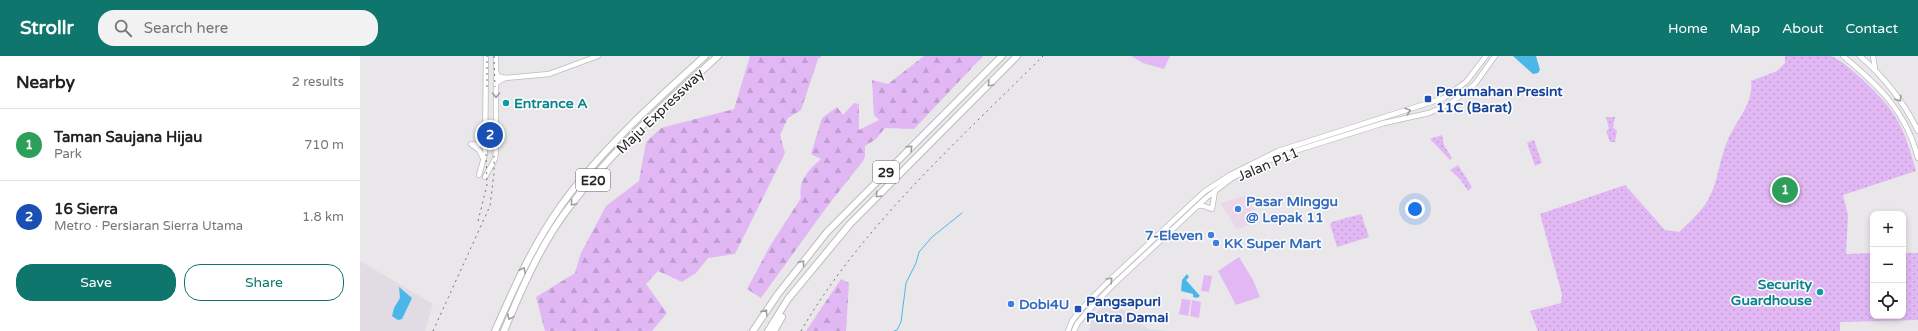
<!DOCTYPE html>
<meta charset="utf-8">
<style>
:root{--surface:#fff;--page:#f2f2f2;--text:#222;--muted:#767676;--line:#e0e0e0;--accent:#0f766e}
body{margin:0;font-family:"Varela Round",sans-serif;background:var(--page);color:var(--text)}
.controls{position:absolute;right:12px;bottom:12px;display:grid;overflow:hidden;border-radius:8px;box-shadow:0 2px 6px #0003}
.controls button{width:36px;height:36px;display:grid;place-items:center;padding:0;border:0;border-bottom:1px solid var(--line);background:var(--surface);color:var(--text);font:20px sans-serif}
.you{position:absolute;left:1055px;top:153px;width:14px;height:14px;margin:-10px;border:3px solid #fff;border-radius:50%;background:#1a73e8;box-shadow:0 0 0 6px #1a73e833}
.badge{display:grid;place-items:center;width:26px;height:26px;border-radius:50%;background:var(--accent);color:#fff;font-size:13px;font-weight:700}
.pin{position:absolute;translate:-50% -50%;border:2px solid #fff;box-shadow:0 1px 4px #0006}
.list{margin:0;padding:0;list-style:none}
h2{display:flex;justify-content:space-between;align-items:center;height:52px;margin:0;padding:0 16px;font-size:17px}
h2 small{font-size:13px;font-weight:400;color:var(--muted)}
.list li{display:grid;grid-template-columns:26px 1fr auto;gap:12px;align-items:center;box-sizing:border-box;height:72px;padding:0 16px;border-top:1px solid var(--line)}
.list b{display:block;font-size:15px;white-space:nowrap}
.list p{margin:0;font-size:13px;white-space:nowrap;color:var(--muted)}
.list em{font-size:13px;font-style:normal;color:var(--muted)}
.actions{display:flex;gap:8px;padding:12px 16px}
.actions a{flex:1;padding:9px 0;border:1px solid var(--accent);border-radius:16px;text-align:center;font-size:14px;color:var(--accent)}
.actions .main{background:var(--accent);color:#fff}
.icon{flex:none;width:22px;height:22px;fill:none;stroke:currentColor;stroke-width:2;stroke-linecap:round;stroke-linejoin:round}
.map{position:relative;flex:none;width:1558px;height:275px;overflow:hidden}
header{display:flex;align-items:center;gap:24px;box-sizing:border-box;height:56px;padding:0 20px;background:var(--accent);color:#fff}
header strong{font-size:19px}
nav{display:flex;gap:22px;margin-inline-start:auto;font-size:14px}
.search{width:280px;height:36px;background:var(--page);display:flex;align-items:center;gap:10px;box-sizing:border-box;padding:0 14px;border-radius:16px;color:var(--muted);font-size:15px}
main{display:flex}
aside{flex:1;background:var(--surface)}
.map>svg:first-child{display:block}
</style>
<header>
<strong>Strollr</strong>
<div class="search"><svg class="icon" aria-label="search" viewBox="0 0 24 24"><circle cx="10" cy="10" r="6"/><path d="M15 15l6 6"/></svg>Search here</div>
<nav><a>Home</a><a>Map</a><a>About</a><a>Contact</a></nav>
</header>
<main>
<aside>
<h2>Nearby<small>2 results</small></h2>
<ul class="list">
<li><span class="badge" style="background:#2e9e5b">1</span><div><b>Taman Saujana Hijau</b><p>Park</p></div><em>710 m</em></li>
<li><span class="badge" style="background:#1a4fb4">2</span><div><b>16 Sierra</b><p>Metro · Persiaran Sierra Utama</p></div><em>1.8 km</em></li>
</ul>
<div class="actions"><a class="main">Save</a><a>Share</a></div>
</aside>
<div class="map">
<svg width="1558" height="275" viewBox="0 0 1558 275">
<defs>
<pattern id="forest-firs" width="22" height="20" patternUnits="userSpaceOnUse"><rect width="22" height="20" fill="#e1b8f4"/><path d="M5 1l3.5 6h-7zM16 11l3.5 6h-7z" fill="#c19ed1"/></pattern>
<pattern id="park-dots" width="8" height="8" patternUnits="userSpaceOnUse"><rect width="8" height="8" fill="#e1b8f4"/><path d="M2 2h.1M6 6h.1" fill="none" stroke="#c19ed1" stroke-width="1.8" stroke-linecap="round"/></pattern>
</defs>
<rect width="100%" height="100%" fill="#e9e7ea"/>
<polygon fill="#ead8e9" points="888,139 899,166 877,173 860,147"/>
<g fill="#e1dbe4">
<polygon points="0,205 73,248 65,275 0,275"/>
<polygon points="751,244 788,273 807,275 729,275 733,259"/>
</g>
<g fill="#e1b8f4">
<polygon points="771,0 810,0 804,13 783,7"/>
<polygon points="879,201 893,224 900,241 876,249 858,215"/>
<polygon points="844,219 852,220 849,236 841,235"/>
<polygon points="822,243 831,244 828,260 819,258"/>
<polygon points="832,244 841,246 839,262 830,260"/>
</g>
<g fill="url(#forest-firs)">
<polygon points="390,0 462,0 458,3 441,54 428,62 420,79 425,97 375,198 348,202 336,217 322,226 298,215 286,228 307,257 292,275 185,275 176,241 215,217 221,197 246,150 279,125 286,86 301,72 374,53"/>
<path d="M 564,0 L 623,0 L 554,73 L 525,72 L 516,83 L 505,90 L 505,100 L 503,105 L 469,148 L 401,242 L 387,233 L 410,190 L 441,142 C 438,125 448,114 461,103 L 451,98 L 462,62 L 477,51 L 483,59 L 494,47 L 499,48 L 499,74 L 519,64 L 514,59 L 512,24 L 528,28 Z"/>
<polygon points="481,223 489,227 486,275 446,275"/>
</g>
<g fill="url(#park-dots)">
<path d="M 1425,0 C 1435,0 1463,0 1471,0 C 1481,4 1493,15 1501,22 C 1537,56 1543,68 1556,115 L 1483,139 L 1488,159 L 1486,198 L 1513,197 L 1513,260 L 1543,260 L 1543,197 L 1558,197 L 1558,264 L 1480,266 L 1480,275 L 1178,275 L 1170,255 L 1201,247 L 1202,238 L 1180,158 L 1265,129 L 1305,174 L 1319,176 C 1329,166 1341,156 1348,144 C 1358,127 1359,104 1367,86 C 1375,65 1394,48 1391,25 L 1417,15 L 1425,7 Z"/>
<polygon points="1246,61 1255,61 1253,72 1257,74 1255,86 1250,86 1246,75 1249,73"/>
<polygon points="1082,79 1084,89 1092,102 1090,104 1070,83"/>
<polygon points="1174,84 1182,107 1175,110 1167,87"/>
<polygon points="1098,109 1112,131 1108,135 1100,123 1090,114"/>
<polygon points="1001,158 1009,181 977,191 970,168 972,166"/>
</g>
<g fill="#4ab7e8">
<polygon points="1153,0 1176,0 1180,14 1178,17 1173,18"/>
<polygon points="827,218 829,221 826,224 840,240 837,242 833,241 833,238 821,235 822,224"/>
<polygon points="39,231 52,242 42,263 38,264 32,260 34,252 40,242"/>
</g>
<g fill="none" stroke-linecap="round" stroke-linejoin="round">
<polyline stroke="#4ab7e8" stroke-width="1" points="534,275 537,274 541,266 546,227 556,207 559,196 572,181 602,157"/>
<defs>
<g id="secondary">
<path d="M 1483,0 C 1519,30 1546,55 1558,102"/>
<path d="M 1500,0 C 1524,21 1544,46 1558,75"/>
<polyline points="1513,0 1515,12"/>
<polyline points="136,16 138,20 145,22 136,27"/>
<polyline points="145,22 189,18 238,0"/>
<polyline points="123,102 119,94 111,88 118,89 125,85"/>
<polyline points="119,119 125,98 126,0"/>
<polyline points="125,121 135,103 136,94 136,0"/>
<polyline points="838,150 844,150 852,153 855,135"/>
<polyline points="708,275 712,265 723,251 751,223 844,136 870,119 918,95 1084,42 1106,26 1126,0"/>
<polyline points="714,275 717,268 727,256 755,227 846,142 872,122 919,100 1024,67 1069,57 1090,48 1115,28 1135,0"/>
</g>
<g id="highway">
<path d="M 135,275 C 154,232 173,189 200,151 C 239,96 295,45 345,0"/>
<path d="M 144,275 C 161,234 180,190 207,154 C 250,96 305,48 358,0"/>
<polyline points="393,275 418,238 467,176 642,0"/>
<polyline points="408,275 428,243 490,168 657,0"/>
<polyline points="414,275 422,261"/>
</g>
</defs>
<use href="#secondary" stroke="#bdbbbe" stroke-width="6"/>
<use href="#highway" stroke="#bdbbbe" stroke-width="8"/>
<use href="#secondary" stroke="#fff" stroke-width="4.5"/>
<use href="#highway" stroke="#fff" stroke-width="6"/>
<g stroke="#747274" stroke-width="1" stroke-dasharray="2 4" stroke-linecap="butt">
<polyline points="134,0 135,31"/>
<polyline points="127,31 127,0"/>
<polyline points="118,165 127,129 126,97"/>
<polyline points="73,275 130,150 134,117 134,98"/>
<path d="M 441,275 C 501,171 599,84 683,0"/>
</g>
</g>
<defs><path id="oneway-chevron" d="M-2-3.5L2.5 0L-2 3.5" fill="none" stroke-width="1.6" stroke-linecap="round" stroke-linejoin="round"/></defs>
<g stroke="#9e9e9e">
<use href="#oneway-chevron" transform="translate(630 28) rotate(135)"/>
<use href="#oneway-chevron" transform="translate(136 39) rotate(90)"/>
<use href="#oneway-chevron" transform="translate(1539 43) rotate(56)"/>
<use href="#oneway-chevron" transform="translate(1048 55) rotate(-18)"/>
<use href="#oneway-chevron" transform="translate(550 92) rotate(-44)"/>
<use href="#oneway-chevron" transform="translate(518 139) rotate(135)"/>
<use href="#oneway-chevron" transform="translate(213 147) rotate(130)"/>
<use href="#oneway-chevron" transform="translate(442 207) rotate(-53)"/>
<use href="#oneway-chevron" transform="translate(163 214) rotate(-63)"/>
<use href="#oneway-chevron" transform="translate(750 224) rotate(-45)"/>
<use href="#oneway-chevron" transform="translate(405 256) rotate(-55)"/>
<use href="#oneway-chevron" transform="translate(150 261) rotate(114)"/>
</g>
<g fill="#1a4fb4" stroke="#fff" stroke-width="1.5">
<rect x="1064" y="39" width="8" height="8" rx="2"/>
<rect x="714" y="249" width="8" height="8" rx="2"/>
</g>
<g fill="#0f9aa8" stroke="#fff" stroke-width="1.5">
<circle cx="146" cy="47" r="4"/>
<circle cx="1460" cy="236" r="4"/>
</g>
<g fill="#3f7fe0" stroke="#fff" stroke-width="1.5">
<circle cx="878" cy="153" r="4"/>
<circle cx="851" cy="179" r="4"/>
<circle cx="856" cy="187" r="4"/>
<circle cx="651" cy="248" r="4"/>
</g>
<g text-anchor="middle" stroke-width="3" stroke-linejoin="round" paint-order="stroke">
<g fill="#fff" stroke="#686868" stroke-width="1">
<rect x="513" y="105" width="26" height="22" rx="3"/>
<rect x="216" y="113" width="34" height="22" rx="3"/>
</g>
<g font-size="13" font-weight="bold" fill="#282728">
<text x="526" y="121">29</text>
<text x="233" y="129">E20</text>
</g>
<g font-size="14" font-weight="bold" fill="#164399" stroke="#fff" text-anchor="start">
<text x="1076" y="40">Perumahan Presint<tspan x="1076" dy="16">11C (Barat)</tspan></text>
<text x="726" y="250">Pangsapuri<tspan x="726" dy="16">Putra Damai</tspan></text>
</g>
<g font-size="14" font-weight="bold" fill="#0d838f" stroke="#fff" text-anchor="start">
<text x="154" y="52">Entrance A</text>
<text x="1452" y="233" text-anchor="end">Security<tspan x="1452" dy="16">Guardhouse</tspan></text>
</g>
<g font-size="14" fill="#282728" stroke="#fff">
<text transform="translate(300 55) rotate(-44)" y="5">Maju Expressway</text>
<text transform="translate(908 108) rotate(-23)" y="5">Jalan P11</text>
</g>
<g font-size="14" font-weight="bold" fill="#366cbe" stroke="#fff" text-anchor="start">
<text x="886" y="150">Pasar Minggu<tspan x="886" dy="16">@ Lepak 11</tspan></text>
<text x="843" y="184" text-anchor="end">7-Eleven</text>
<text x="864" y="192">KK Super Mart</text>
<text x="659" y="253">Dobi4U</text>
</g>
</g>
</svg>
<div class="controls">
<button>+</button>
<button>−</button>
<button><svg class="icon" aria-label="locate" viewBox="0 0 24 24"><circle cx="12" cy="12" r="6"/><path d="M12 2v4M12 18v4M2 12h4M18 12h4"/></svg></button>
</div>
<div class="you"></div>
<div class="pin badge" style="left:1425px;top:134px;background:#2e9e5b">1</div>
<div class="pin badge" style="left:130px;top:79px;background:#1a4fb4">2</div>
</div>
</main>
